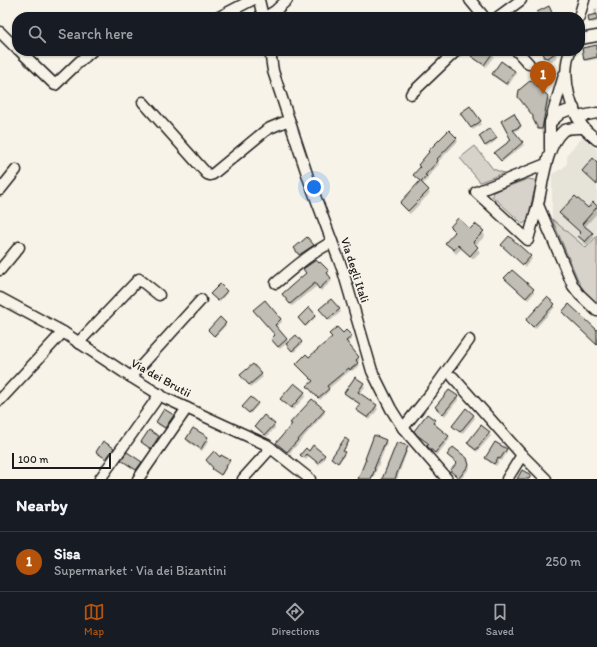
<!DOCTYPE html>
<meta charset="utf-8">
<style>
:root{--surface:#171b24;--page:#20242c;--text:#f1f3f6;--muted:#9ea1a6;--line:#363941;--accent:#b45309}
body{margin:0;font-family:Itim,sans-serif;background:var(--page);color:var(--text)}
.scale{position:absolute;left:12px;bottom:10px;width:99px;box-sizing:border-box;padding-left:4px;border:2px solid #1c1c1c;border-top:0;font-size:11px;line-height:14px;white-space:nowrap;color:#1c1c1c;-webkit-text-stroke:3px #f7f3e8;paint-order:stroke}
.you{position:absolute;left:314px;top:187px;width:14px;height:14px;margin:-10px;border:3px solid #fff;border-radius:50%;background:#1a73e8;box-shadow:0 0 0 6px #1a73e833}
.badge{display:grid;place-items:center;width:26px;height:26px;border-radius:50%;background:var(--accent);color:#fff;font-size:13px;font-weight:700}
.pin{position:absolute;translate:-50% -33px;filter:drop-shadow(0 1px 2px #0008)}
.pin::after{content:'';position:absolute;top:21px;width:14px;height:12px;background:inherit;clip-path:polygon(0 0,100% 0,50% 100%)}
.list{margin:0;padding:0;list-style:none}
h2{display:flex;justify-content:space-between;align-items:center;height:52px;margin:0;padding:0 16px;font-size:17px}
h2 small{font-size:13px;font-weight:400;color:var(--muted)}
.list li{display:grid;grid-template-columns:26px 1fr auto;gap:12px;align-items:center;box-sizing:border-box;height:60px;padding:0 16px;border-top:1px solid var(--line)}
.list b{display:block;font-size:15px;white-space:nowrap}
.list p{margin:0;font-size:13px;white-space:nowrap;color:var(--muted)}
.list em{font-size:13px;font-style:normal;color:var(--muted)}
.icon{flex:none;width:22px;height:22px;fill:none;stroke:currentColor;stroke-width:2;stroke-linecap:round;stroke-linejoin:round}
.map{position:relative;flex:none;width:597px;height:479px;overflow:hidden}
.search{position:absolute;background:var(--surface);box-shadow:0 1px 3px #0004;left:12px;right:12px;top:12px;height:44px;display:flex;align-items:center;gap:10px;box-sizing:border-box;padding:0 14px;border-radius:16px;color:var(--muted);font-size:15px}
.sheet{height:112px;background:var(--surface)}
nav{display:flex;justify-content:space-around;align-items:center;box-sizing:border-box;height:56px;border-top:1px solid var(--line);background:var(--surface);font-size:11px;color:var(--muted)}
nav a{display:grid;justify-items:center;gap:2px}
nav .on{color:var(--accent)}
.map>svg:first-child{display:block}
</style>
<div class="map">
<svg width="597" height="479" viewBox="0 0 597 479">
<rect width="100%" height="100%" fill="#f7f3e8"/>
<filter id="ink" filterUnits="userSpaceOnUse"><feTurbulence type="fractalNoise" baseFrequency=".025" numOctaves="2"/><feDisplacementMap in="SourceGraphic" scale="8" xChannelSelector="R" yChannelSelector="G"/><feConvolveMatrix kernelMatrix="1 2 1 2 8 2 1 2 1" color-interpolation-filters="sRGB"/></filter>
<g filter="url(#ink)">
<polygon fill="#e6e3d9" points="583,137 597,150 597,236 586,248 552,219 552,174 563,168 567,163 567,154"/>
<g fill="#d7d3cb" stroke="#7a7874">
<polygon points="475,146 493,169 504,173 480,182 460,158"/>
<polygon points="528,179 534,180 536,184 527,221 523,224 492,196 493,192"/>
<polygon points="552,219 586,248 597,236 597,303 582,289"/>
</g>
<g fill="#0003">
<polygon points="597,8 597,22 592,23 590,21 595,15 594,9"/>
<polygon points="597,46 597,59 586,61 585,59"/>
<polygon points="476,51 490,51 493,53 494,56 486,67 474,59 472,56"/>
<polygon points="543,51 557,51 556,58 550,62 547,60"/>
<polygon points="501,62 515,72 516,74 508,86 494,77 493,74"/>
<polygon points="547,96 550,101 544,133 542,132 534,119"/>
<polygon points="514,115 521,128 513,132 524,145 502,162 497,156 513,141"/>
<polygon points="463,116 480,121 481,124 473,130"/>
<polygon points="490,130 497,140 487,147 480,137"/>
<polygon points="456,138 458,141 438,162 439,164 427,178 428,179 422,185 430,193 410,214 402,206 401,203 420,182 414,175"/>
<polygon points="597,207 597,213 585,227 592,233 594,237 587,245 582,240 580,236 582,234 563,217 561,213"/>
<polygon points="470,231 483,232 485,236 475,246 480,252 473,259 461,249 456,254 449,246 446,243"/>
<polygon points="509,237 530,257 532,259 525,267 504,248 502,245"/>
<polygon points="307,239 314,248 302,258 296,251"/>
<polygon points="304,270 328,272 329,275 328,276 332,281 321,291 317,286 292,306 283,295 307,274"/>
<polygon points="505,278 533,290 534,293 528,300 507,281"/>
<polygon points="220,286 227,293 219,302 212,296"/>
<polygon points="554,305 555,307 535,329 528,322 527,320"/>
<polygon points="309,309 316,317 306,327 300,320"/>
<polygon points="339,309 341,312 330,321 322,312"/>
<polygon points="254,311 281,319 282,322 276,327 287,339 289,343 296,337 302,344 294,352 287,343 280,349 273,342 276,336"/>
<polygon points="563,312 597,332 597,345 564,315"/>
<polygon points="225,324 226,325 215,337 210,331"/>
<polygon points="343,335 351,337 352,339 346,344 360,360 357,362 359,366 352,371 351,370 328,389 329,391 320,400 309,388 313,381 299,367"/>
<polygon points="253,365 263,377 251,387 243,378"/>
<polygon points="363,384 365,387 359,394 376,406 378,409 370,420 358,412 357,410 360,405 347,396 346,393"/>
<polygon points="304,393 306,396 293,410 283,401"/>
<polygon points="457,397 458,400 445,416 438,410 436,407"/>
<polygon points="257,404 258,405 250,414 243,407"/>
<polygon points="164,410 174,416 175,418 167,430 158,425 157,422"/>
<polygon points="324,410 325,413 289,454 279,445"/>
<polygon points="473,415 475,418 462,434 454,428 453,426"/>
<polygon points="434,421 436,423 434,426 448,437 450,439 437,455 430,449 428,446 429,445 417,434"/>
<polygon points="274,425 275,428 267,437 258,429 256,426"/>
<polygon points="489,433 491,436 477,452 469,446 468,443"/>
<polygon points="158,437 159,439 152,450 143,444 142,442"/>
<polygon points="207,438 209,441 202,451 188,442 187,439"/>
<polygon points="346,440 349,443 343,452 345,454 339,463 333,458"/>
<polygon points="385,441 387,443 373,479 359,479 367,461 366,459"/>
<polygon points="407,447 408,449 397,479 383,479"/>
<polygon points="113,449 114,450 107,460 98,454 97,452"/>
<polygon points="506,450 507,452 502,461 500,460 496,466 488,461 486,458"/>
<polygon points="309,452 324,456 325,458 319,465 309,456 306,460 301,455"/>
<polygon points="448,455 468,462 470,468 461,479 459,479 453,474 451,471 457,464 450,458"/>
<polygon points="220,458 229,461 230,462 222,475 213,469"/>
<polygon points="122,460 141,462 142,464 138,471 123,462"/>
</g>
<g fill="#c0beb5" stroke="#1c1c1c">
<polygon points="549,6 554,17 539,17 537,12"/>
<polygon points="597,14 597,20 589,22 588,16"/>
<polygon points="597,45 597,57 584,60 582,48"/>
<polygon points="474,51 494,51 484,65 471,56"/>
<polygon points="544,51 558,51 548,58 543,57"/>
<polygon points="501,61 515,71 506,84 492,74"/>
<polygon points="531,80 548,96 542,129 538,129 533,119 533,116 518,97 519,90"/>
<polygon points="470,106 481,121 471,128 460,113"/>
<polygon points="514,113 521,126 513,130 523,142 501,161 494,153 511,140 501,121"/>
<polygon points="490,128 497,138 485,146 479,136"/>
<polygon points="449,130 457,138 437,159 438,161 425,175 427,176 421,182 429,190 408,211 400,203 420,181 413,175 420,167 418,165 429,152 428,151"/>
<polygon points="593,158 597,162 597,185 582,171"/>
<polygon points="575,196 588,208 593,202 597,206 597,207 582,224 593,233 585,242 578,236 581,233 559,213"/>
<polygon points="458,218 470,229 475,224 484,231 473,242 478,247 470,256 458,245 454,250 445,243 455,232 450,227"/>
<polygon points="509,236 531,256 523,265 501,245"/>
<polygon points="307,237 314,245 299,255 294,248"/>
<polygon points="316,260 319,263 320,262 329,271 327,273 331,278 319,289 315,283 290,304 282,294 306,273 303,269"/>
<polygon points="512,270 534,289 526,298 504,278"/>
<polygon points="220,284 227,291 218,301 210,294"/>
<polygon points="547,297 555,304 533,327 526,320"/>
<polygon points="331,299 340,309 328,319 319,309"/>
<polygon points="265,300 281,319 275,325 287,339 278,347 271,339 275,335 253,310"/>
<polygon points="569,304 597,330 597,345 562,312"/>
<polygon points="309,307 316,315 305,326 298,318"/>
<polygon points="220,317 226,323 214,336 208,330"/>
<polygon points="337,327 343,333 346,330 352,336 346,341 359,357 356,360 358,363 350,370 349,368 327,386 329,389 318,398 307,386 313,381 296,364 306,354 309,357 332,337 329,334"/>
<polygon points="296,335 302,342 292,351 286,344"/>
<polygon points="253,364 262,374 249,385 240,375"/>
<polygon points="355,377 364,383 358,392 377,405 368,418 356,410 360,404 344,393"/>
<polygon points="294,383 305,392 291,408 280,399"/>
<polygon points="449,390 458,396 443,414 435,407"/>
<polygon points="251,397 258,403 249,413 242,407"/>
<polygon points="312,399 325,410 287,452 276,443 292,424 290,423"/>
<polygon points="466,408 474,415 460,432 452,426"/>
<polygon points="164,409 174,415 165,428 156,422"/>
<polygon points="427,414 435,420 433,423 449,436 435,453 427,446 429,444 417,435 414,431"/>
<polygon points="264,415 275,424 265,435 255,426"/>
<polygon points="481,425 490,432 476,450 467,443"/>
<polygon points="193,428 208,437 201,449 186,439"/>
<polygon points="149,430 159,436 151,449 141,442"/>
<polygon points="374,435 386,440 374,469 375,469 371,479 358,479 366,459 365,459"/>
<polygon points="345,438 349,441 343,451 345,452 338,463 331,458"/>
<polygon points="103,441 114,448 106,459 96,452"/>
<polygon points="397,442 408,446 399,468 395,479 382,479"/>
<polygon points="495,442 507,449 500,459 498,458 494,464 485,458"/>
<polygon points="313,445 325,455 318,463 307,454 304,458 300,455 306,448 309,451"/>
<polygon points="453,447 467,458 469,465 459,478 450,471 457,463 447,455"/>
<polygon points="214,451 220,457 221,455 230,460 221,475 212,469 213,468 206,460"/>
<polygon points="127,452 142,462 136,470 121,460"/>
<polygon points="522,470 531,475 529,479 517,479"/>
</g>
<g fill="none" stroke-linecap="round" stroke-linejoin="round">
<defs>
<g id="minor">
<polyline points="259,0 263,17"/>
<polyline points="470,0 484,17"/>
<polyline points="219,17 252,0"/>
<polyline points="265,17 275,11 287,0"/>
<polyline points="498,17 521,0"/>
<polyline points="579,17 584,0"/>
<polyline points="0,32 17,49"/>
<polyline points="580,39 597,36"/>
<polyline points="20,51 55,85 79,62 92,51"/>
<polyline points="270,51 273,71 309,180 343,271 372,371 391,409 403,428 447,479"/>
<polyline points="517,51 529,64"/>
<path d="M 570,51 C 569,55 567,59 567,63 C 564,84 571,111 584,128 C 587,132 593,136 597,140"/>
<polyline points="411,94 456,51"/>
<polyline points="143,102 207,174 210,175 213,174 265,131 270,128 289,120"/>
<polyline points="577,117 597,113"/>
<polyline points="550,123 561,113 574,108"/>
<polyline points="550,149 550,123 564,75"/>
<path d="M 546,164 L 476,192 L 528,240 C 531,228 535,216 538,204 C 543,183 546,146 563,131 C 568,127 578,128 584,128"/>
<polyline points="0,190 16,170"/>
<polyline points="538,205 573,286 580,295 597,311"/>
<polyline points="0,270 19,247"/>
<path d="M 276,283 C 294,268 311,253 332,242"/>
<polyline points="0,298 63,332 131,377 165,398 267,445 310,479"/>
<polyline points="78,343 139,279 159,295"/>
<polyline points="131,377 201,300"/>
<polyline points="453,377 522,455 546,479"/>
<polyline points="0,400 63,332"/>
<polyline points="403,428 431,393 469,340"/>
<polyline points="100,479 160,394"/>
<polyline points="138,479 187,408"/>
<polyline points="243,479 271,448"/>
<polyline points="507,479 522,455"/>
</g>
</defs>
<use href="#minor" stroke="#1c1c1c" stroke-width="13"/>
<use href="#minor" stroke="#f7f3e8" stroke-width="10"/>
</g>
</g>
<g text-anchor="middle" stroke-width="3.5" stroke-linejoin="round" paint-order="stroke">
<g font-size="12" fill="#1c1c1c" stroke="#f7f3e8">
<text transform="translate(355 270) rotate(72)" y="4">Via degli Itali</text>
<text transform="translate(161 378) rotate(29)" y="4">Via dei Brutii</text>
</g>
</g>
</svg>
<div class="scale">100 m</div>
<div class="you"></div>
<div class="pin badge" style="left:543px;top:94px">1</div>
<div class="search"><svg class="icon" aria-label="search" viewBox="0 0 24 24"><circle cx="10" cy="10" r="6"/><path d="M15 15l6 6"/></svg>Search here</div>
</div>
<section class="sheet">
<h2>Nearby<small></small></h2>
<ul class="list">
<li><span class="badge">1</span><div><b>Sisa</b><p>Supermarket · Via dei Bizantini</p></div><em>250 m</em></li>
</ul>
</section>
<nav>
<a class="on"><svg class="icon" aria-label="map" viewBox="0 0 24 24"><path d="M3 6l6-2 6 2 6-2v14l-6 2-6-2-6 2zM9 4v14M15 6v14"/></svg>Map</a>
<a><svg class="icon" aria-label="directions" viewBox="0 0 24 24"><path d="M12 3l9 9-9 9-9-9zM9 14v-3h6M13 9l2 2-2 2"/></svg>Directions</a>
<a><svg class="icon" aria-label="saved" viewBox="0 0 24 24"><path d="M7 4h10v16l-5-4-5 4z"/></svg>Saved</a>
</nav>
